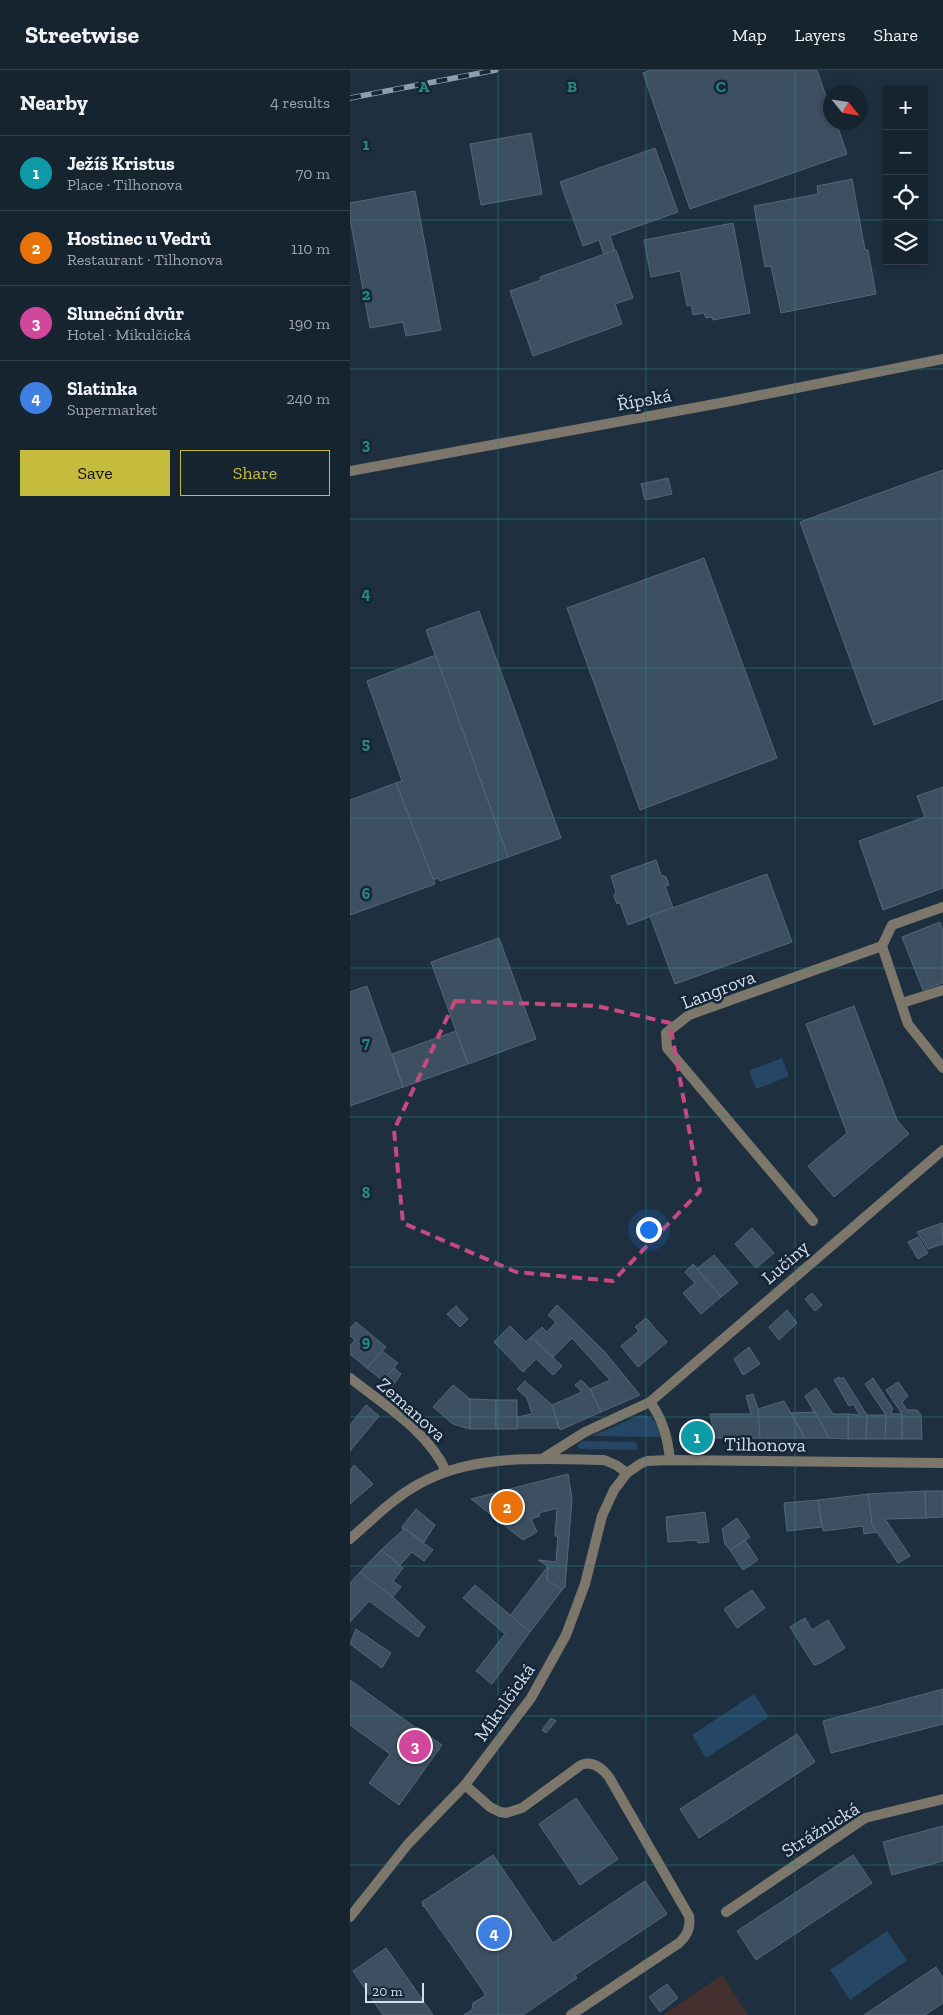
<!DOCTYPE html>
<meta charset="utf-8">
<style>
:root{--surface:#162430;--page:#23303c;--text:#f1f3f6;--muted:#9ea4ab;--line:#35414c;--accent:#c5bc3d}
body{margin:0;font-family:"Zilla Slab",serif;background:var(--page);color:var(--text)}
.controls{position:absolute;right:15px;top:15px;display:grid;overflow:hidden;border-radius:0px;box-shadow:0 2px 8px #0003}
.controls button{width:45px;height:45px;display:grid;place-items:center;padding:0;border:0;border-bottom:1px solid var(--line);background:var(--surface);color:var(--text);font:25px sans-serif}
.compass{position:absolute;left:473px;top:15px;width:45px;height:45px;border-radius:50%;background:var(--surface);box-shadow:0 2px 8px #0003;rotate:120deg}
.scale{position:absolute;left:15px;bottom:12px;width:59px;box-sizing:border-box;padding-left:5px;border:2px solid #d3dee9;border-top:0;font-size:14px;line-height:18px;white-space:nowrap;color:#d3dee9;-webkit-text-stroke:4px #152636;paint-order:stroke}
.you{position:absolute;left:298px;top:1159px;width:18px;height:18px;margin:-12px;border:4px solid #fff;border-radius:50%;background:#1a73e8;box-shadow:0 0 0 8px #1a73e833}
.badge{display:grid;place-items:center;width:32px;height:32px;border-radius:50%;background:var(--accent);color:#fff;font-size:16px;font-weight:700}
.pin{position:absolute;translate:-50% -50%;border:2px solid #fff;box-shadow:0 1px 5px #0006}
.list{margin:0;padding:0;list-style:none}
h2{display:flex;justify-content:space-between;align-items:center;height:65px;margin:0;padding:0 20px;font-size:21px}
h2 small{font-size:16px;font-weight:400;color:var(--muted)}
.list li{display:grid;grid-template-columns:32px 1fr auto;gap:15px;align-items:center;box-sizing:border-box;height:75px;padding:0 20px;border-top:1px solid var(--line)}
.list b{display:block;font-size:19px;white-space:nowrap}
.list p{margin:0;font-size:16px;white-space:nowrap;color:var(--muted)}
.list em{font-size:16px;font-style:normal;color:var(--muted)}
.actions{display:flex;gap:10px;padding:15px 20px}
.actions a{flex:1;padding:11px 0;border:1px solid var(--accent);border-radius:0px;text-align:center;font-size:18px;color:var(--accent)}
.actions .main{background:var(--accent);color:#111}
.icon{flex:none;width:28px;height:28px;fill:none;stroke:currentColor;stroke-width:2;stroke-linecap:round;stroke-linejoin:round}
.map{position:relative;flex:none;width:593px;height:1945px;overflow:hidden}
header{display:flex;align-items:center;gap:30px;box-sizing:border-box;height:70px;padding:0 25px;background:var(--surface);border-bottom:1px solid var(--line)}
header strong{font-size:24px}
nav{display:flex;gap:28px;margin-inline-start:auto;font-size:18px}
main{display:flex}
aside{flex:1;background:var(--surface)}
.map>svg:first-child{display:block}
</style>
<header>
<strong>Streetwise</strong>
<nav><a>Map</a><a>Layers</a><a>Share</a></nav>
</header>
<main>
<aside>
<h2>Nearby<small>4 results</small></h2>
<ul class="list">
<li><span class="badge" style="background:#0f9aa8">1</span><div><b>Ježíš Kristus</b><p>Place · Tilhonova</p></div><em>70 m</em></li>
<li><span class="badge" style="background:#e8710a">2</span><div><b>Hostinec u Vedrů</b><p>Restaurant · Tilhonova</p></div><em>110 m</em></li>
<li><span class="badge" style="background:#d1479c">3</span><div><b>Sluneční dvůr</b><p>Hotel · Mikulčická</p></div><em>190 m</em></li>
<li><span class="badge" style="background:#3f7fe0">4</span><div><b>Slatinka</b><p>Supermarket</p></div><em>240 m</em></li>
</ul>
<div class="actions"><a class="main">Save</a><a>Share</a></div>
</aside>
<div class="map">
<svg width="593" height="1945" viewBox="0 0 593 1945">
<rect width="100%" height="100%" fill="#1e3040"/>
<polygon fill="#44302e" points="372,1905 398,1945 313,1945"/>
<g fill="#254664">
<polygon points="432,988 439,1006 406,1019 399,1001"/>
<path d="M 290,1345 C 304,1345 309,1356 310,1367 L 242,1366 Z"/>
<polygon points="233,1371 284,1372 287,1374 287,1380 231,1379 228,1377 228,1374"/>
<polygon points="404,1624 419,1647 356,1688 342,1665"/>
<polygon points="537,1861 557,1890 500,1930 480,1900"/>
</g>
<g fill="#3d5062" stroke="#54677a">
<polygon points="302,0 467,0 480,38 480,52 486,52 497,84 340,139 293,3"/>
<polygon points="181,63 192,124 131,135 120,74"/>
<polygon points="305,78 328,142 260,166 265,181 254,185 249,170 233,176 210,112"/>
<polygon points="502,109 515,180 518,180 526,224 431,243 421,196 415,197 404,136 468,124 467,116"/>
<polygon points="65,121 91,260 56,266 53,252 20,258 0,149 0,133"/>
<polygon points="383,153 400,243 363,250 362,247 356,248 354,243 343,245 341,235 337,236 330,201 301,207 294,170"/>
<polygon points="266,180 283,228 265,234 272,254 183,286 160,221 191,210 190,207"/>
<polygon points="593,400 593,629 524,655 450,452"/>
<polygon points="318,408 322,424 295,430 291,414"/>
<polygon points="354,488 427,688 290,740 217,538"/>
<polygon points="129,541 211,768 158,787 76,560"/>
<polygon points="83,586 86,586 158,787 90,811 88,808 83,810 46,713 52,711 17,611"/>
<polygon points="46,713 85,814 0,845 0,730"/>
<polygon points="593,717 593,818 533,840 509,771 575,747 567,726"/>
<polygon points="306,790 311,805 316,807 319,815 315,816 323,838 278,855 270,833 267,834 264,826 266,822 261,806"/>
<polygon points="417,804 442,872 325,914 300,846"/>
<polygon points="590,852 593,861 593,913 573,920 552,867"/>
<polygon points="149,868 186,969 118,994 81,892"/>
<polygon points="17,916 53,1017 0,1036 0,922"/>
<polygon points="504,936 547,1050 559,1064 484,1127 458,1096 497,1063 456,954"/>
<polygon points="106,961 118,994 53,1017 42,984"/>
<polygon points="592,1153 593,1174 578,1179 567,1162"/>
<polygon points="402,1158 424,1183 406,1198 385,1174"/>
<polygon points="568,1167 578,1183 568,1189 558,1172"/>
<polygon points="364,1185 388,1213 371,1227 347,1199"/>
<polygon points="343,1194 371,1227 351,1244 333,1223 345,1213 335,1202"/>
<polygon points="462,1223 472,1235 465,1241 455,1229"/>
<polygon points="207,1235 254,1281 290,1325 251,1342 240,1319 260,1310 222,1268 203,1287 181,1267 192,1257 197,1262 206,1252 198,1245"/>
<polygon points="106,1236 118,1249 110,1257 97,1244"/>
<polygon points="437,1240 447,1253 429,1270 419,1257"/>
<polygon points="296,1248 317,1272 288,1297 271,1276 289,1261 285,1257"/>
<polygon points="6,1252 36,1277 17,1298 0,1284 0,1276 5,1270 0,1266 0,1258"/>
<polygon points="160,1256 176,1272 181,1267 212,1296 203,1305 186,1289 173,1302 144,1272"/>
<polygon points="399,1277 410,1294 393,1305 384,1289"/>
<polygon points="32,1281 48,1293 33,1311 17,1298"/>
<polygon points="44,1298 51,1304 41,1318 33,1311"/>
<polygon points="489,1307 491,1309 493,1307 517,1345 516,1369 498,1369 498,1344 510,1345 503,1334 499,1336 484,1310"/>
<polygon points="523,1308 543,1339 541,1341 542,1344 552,1344 552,1369 535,1369 536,1345 515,1314"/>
<polygon points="231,1310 240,1319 251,1342 210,1360 202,1335 232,1322 225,1315"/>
<polygon points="175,1311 202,1335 209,1358 167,1358 167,1347 182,1344 177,1328 167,1319"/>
<polygon points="548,1312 558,1326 552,1332 557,1340 567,1340 571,1345 572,1369 552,1369 552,1344 536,1320"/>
<polygon points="103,1315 120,1329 120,1359 103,1354 83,1337"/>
<polygon points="466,1318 483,1344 498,1344 498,1369 479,1368 455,1326"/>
<polygon points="403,1324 409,1342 410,1368 365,1368 360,1344 401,1344 396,1326"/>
<polygon points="120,1329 146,1330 146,1359 120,1359"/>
<rect x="146" y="1330" width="21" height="29"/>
<polygon points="434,1331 455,1368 410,1368 408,1339"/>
<polygon points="16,1335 29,1346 0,1381 0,1355"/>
<polygon points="464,1342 465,1342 479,1368 455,1368 441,1343"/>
<polygon points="517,1345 536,1345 535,1369 516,1369"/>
<polygon points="4,1395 23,1414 0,1434 0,1401"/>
<polygon points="218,1404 222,1429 215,1517 212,1520 197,1510 198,1496 188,1490 206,1492 208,1466 205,1466 207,1438 189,1443 190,1446 181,1449 187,1462 173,1470 121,1429"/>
<polygon points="575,1421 576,1448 535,1449 560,1486 548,1493 522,1455 518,1424"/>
<polygon points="575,1421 593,1421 593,1447 576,1448"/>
<polygon points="518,1424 522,1455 527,1462 514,1464 513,1456 473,1461 468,1430"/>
<polygon points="468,1430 472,1457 437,1461 434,1433"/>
<polygon points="66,1439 85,1455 74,1472 52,1457"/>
<polygon points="355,1442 359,1472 348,1473 347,1470 318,1472 316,1447"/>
<polygon points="387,1448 400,1467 380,1480 375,1474 372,1459"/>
<polygon points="52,1457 83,1480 74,1491 62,1482 50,1495 31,1480 53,1460"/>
<polygon points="395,1470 408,1490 393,1500 380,1480"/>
<polygon points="31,1480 53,1498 43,1511 51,1517 42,1528 10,1502"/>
<polygon points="198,1496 197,1510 212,1520 180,1562 160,1546"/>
<polygon points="10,1502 45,1529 75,1557 68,1567 19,1531 0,1552 0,1513"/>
<polygon points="125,1515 180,1562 142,1614 126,1601 155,1564 113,1528"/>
<polygon points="402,1520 415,1538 387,1558 374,1539"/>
<polygon points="455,1548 462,1560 478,1550 495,1578 470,1593 464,1595 440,1557"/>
<polygon points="6,1559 41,1583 32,1598 0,1574"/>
<polygon points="0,1610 66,1658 67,1657 92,1675 49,1735 19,1713 40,1684 0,1655"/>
<polygon points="593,1619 593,1654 481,1683 473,1651"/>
<polygon points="201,1648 206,1651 196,1663 192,1660"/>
<polygon points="447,1664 465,1692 349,1768 330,1739"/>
<polygon points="226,1728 268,1789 230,1815 189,1754"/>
<polygon points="593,1756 593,1791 542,1805 533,1772"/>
<polygon points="143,1785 203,1873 295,1811 317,1844 225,1905 227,1908 173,1945 114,1945 122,1940 123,1933 135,1926 134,1922 74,1836 73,1837 72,1832"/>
<polygon points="503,1785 522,1813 406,1890 387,1861"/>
<polygon points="36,1878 44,1889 83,1945 33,1945 3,1901"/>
<polygon points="586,1897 593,1908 593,1933 575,1945 514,1945"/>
<polygon points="317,1914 328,1928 310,1942 299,1927"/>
</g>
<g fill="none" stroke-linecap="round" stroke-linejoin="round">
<g stroke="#7c766b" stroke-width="10">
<polyline points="532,876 558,954 593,998"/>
<polyline points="552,933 593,920"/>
<polyline points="463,1151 317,978 316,963 339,945 532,876 542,855 593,837"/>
<path d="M 0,1308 C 34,1335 77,1360 96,1401"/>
<path d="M 300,1332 C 313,1349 318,1369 320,1390"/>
<polyline points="192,1389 235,1362 300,1332 593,1080"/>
<path d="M 0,1469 C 22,1450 43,1428 69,1414 C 123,1383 193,1389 254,1390 L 266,1395 L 277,1403"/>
<path d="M 115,1715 L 140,1737 L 150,1742 L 156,1743 L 172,1738 L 231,1695 C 243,1690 252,1698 259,1707 L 339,1846 C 341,1857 337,1866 329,1873 L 221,1945"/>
<polyline points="376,1842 515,1748 593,1729"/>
<polyline points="0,1847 58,1774 115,1715 181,1628 216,1565 235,1514 252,1446 264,1420 277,1403 290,1394 297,1391 320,1390 593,1393"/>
</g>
<polyline stroke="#7c766b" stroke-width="10" points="0,401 376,332 593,289"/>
<defs>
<polyline id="rail" points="0,28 146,0"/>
</defs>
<use href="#rail" stroke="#8f9da9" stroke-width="5.5"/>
<use href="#rail" stroke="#152636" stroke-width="4" stroke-dasharray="11" stroke-linecap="butt"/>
</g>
<path fill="none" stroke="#c64a7e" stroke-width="4" stroke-dasharray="10 6" stroke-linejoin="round" d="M 105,931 L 247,936 L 320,953 L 350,1121 L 263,1211 L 166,1202 L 53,1153 L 44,1060 Z"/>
<path fill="none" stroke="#2c8680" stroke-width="1" stroke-opacity="0.55" d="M 148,0 L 148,1945M 296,0 L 296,1945M 445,0 L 445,1945M 0,150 L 537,150M 574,150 L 593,150M 0,299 L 593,299M 0,449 L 593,449M 0,598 L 593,598M 0,748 L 593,748M 0,898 L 593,898M 0,1047 L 593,1047M 0,1197 L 593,1197M 0,1347 L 593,1347M 0,1496 L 593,1496M 0,1646 L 593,1646M 0,1795 L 593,1795"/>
<g text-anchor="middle" stroke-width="5" stroke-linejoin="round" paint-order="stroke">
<g font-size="19" fill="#d3dee9" stroke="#152636">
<text transform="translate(294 329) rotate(-10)" y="7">Řípská</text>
<text transform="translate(368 919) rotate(-21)" y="7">Langrova</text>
<text transform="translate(435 1192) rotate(-41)" y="7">Lučiny</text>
<text transform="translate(62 1339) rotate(42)" y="7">Zemanova</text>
<text transform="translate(415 1374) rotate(1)" y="7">Tilhonova</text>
<text transform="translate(154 1632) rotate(-55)" y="7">Mikulčická</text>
<text transform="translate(470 1759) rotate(-32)" y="7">Strážnická</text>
</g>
</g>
<g font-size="16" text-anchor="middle" font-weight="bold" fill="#2c8680" stroke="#152636" stroke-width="5" stroke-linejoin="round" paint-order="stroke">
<text x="74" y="22">A</text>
<text x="222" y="22">B</text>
<text x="371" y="22">C</text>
<text x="16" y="80">1</text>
<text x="16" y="230">2</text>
<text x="16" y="380">3</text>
<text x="16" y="529">4</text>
<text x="16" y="679">5</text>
<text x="16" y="829">6</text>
<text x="16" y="978">7</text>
<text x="16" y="1128">8</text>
<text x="16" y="1277">9</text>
</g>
</svg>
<div class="controls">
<button>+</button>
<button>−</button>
<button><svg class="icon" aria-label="locate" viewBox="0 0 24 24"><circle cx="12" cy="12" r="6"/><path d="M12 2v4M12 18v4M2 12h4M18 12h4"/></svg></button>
<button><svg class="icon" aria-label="layers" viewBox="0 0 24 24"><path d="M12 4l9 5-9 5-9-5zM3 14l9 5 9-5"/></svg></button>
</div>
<svg class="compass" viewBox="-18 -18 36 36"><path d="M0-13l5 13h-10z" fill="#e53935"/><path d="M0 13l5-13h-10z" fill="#9ea4ab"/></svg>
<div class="scale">20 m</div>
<div class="you"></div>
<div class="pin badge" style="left:347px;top:1367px;background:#0f9aa8">1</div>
<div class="pin badge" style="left:157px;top:1437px;background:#e8710a">2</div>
<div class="pin badge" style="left:65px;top:1676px;background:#d1479c">3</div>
<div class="pin badge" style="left:144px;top:1863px;background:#3f7fe0">4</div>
</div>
</main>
